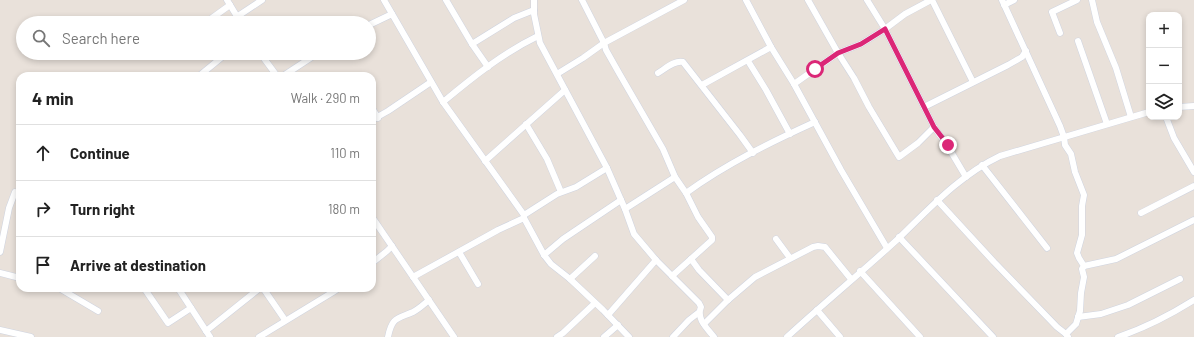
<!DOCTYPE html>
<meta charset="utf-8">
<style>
:root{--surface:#fff;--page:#f2f2f2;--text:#222;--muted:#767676;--line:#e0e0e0}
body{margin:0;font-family:Barlow,sans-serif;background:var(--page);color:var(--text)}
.controls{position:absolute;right:12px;top:12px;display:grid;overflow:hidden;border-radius:8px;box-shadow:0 2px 6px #0003}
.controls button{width:36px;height:36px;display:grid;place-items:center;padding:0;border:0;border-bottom:1px solid var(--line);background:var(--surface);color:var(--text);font:20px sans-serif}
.stop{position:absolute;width:12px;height:12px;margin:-9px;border:3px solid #db2777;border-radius:50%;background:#fff}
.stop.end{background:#db2777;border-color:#fff;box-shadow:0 1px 4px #0008}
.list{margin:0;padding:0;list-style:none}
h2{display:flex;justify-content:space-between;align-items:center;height:52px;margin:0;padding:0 16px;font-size:17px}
h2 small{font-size:13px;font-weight:400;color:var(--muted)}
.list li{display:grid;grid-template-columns:26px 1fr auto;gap:12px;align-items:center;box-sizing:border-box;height:56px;padding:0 16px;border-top:1px solid var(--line)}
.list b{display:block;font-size:15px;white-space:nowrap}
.list em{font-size:13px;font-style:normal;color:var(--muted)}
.icon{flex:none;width:22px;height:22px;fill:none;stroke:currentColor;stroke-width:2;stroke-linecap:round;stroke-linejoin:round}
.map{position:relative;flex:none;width:1194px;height:337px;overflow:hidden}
.search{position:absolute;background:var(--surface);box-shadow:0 2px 6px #0003;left:16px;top:16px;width:360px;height:44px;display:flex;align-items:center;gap:10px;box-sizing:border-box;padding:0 14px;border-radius:22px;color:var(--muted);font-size:15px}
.panel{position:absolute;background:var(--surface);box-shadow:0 2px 6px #0003;left:16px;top:72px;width:360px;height:220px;border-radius:12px}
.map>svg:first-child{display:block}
</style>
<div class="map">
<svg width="1194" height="337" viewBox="0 0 1194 337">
<rect width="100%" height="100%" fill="#e9e1da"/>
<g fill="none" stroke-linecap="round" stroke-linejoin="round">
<defs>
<g id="minor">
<polyline points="227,0 241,23"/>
<polyline points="384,0 443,102 524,215 524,218 544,255 551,264 570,279 603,310 629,337"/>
<polyline points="446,0 472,44 488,67"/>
<path d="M 534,0 L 534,14 L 540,43 L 607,168 L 625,209 L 634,234 L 656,260 L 699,303 L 701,307 C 696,319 707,328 714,337"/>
<polyline points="582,0 604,43"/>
<polyline points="746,0 771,47 794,84 841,170 887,248"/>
<polyline points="808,0 838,53 854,78 869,107 899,157 918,143 934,127"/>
<polyline points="867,0 885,29 934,127 947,145 966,177"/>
<polyline points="932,0 973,82"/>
<polyline points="1002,0 1060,126 1064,137 1065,145 1071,154 1075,172 1084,195 1082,206 1082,235 1077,253 1079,258 1084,266 1082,269 1084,277 1081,293 1080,311 1076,324 1066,334 1068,337"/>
<polyline points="1092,0 1097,22 1116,68 1131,117"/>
<polyline points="1004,5 1014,0"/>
<polyline points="238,16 262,0"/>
<polyline points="205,23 230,5"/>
<polyline points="369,25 392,14"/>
<polyline points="1060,33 1052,12 1077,0"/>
<polyline points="1078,41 1107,124"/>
<polyline points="604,43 606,50 619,73 663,149 675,177 686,193 698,217 712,237 712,240 672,276"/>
<polyline points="472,44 514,18 534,10"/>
<polyline points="260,53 277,76"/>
<polyline points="748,61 766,90 790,134"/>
<path d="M 658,73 C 665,69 674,60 683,62 L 740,135 L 753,153"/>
<polyline points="557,74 583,58 604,43 684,0"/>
<polyline points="199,76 227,53"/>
<polyline points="283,76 318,53"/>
<polyline points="794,84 838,53 861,44 885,29 905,14 931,0"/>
<polyline points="702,85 771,47"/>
<path d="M 443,102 C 473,77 503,53 538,36"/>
<polyline points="924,107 1008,65 1022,57 1026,51"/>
<polyline points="1179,107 1194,106"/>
<polyline points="372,108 378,118"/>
<polyline points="1166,117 1174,138 1194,172"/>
<polyline points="372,120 388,111 431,82"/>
<polyline points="526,124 547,159 561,192"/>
<polyline points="485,161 565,90"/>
<polyline points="982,165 1047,248"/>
<path d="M 686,193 C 726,164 771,142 815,122"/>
<polyline points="937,200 994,262 1057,327 1066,334"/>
<polyline points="625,209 675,177"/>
<polyline points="1141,213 1194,186"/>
<polyline points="524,215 557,194 576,187 607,168"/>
<polyline points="372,217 454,337"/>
<polyline points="899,237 993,337"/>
<polyline points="776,239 790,258"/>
<polyline points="0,252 9,208 15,192"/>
<polyline points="459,252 478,284"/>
<polyline points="544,255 563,239 621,200"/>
<polyline points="691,259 699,270 728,300"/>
<polyline points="372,263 387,251 392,246"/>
<polyline points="1084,266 1116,259 1194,220"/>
<polyline points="860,271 920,337"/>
<polyline points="0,273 20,278"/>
<polyline points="413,277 498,230 524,218"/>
<polyline points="570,279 595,256"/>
<polyline points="59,288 98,311"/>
<polyline points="144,288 168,323 191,308"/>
<polyline points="178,288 210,337"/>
<polyline points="263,288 285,320"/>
<polyline points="817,310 840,337"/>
<polyline points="608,315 656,260"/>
<polyline points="1078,317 1101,314 1128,305 1180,279"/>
<polyline points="704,324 728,300 755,277 813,247 818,246 825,247 851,279"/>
<polyline points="0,330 31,337"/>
<polyline points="206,331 260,288"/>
<polyline points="259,337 333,292 339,288"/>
<path d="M 388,337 C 392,317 397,319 413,312 C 419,309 424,304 429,300"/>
<polyline points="557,337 563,333 595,303"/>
<polyline points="604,337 618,325"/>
<polyline points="673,337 689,320 698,313"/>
<path d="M 787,337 C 824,303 862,272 899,238 C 930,208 960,175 1000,156 L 1149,112"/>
<path d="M 1118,337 C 1145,328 1170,315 1194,300"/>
</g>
</defs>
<use href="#minor" stroke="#cfd4e0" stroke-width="7"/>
<use href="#minor" stroke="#fff" stroke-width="6"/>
</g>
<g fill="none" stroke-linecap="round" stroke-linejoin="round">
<polyline stroke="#db2777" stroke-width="5" points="815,69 838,53 861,44 885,29 934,127 948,145"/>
</g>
</svg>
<div class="controls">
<button>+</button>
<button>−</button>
<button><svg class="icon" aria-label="layers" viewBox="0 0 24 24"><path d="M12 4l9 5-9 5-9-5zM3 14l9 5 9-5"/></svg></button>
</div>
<div class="stop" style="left:815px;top:69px"></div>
<div class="stop end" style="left:948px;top:145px"></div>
<div class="search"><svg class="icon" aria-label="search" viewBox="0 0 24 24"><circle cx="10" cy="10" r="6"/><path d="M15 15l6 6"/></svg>Search here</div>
<section class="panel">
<h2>4 min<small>Walk · 290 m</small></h2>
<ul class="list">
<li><svg class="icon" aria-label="ahead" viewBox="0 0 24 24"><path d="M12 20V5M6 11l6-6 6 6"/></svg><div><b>Continue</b></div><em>110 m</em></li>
<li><svg class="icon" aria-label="right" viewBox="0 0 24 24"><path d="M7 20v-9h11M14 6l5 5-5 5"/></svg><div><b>Turn right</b></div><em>180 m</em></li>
<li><svg class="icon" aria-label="arrive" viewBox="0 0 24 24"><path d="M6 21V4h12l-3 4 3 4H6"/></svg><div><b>Arrive at destination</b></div></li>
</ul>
</section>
</div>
